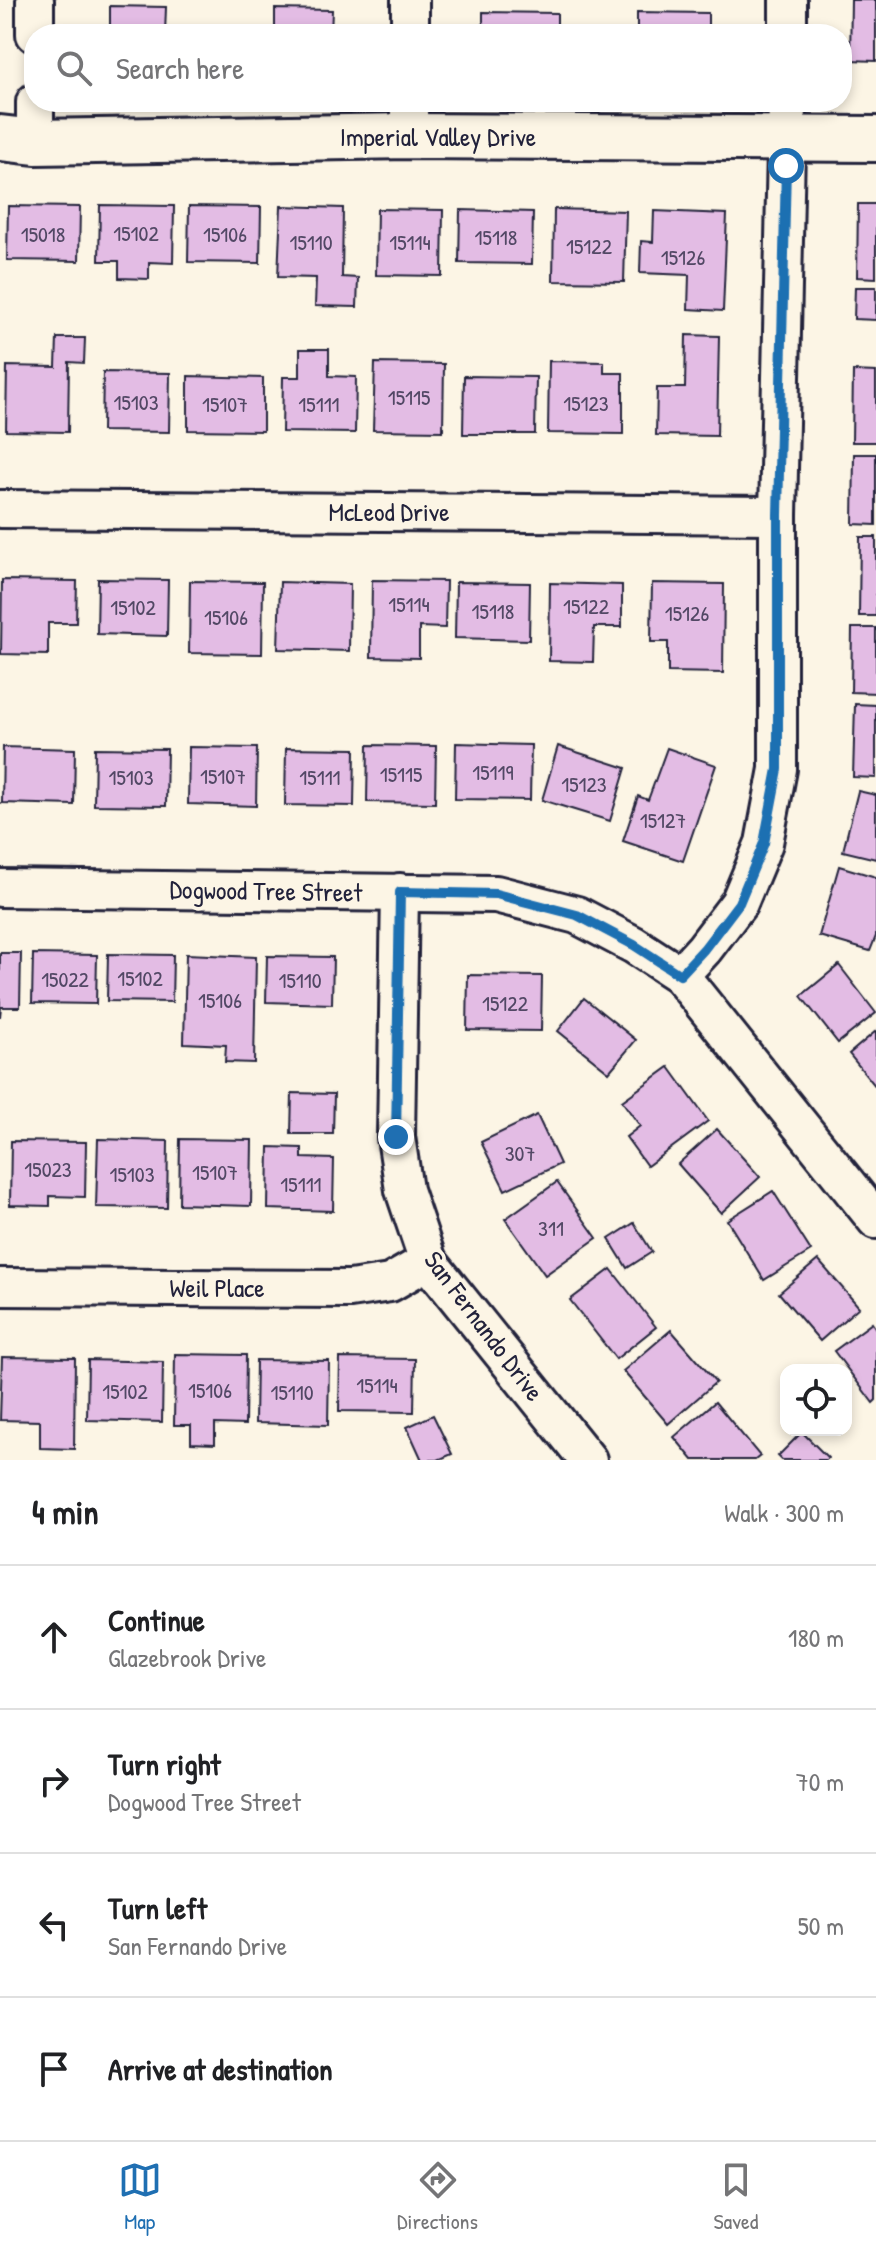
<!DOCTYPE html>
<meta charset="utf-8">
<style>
:root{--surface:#fff;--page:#f6f6f6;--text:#202124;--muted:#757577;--line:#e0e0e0;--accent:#1f6fb2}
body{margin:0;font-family:"Patrick Hand",sans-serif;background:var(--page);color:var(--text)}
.controls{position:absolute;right:24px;bottom:24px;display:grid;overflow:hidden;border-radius:16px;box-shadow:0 4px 12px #0003}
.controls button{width:72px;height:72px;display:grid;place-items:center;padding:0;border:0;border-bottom:2px solid var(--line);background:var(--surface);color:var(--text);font:40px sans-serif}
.stop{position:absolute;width:24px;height:24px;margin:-18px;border:6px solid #1f6fb2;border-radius:50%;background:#fff}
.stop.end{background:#1f6fb2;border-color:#fff;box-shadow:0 2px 8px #0008}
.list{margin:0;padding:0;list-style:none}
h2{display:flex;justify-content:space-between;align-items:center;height:104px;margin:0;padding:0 32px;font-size:34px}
h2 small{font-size:26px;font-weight:400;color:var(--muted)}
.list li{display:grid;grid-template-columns:52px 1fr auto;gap:24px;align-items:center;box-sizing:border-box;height:144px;padding:0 32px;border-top:2px solid var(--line)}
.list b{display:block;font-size:30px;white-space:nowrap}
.list p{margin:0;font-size:26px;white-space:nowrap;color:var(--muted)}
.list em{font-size:26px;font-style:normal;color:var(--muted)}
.icon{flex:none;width:44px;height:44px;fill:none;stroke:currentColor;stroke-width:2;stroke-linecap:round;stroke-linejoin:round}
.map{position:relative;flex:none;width:876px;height:1460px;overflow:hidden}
.search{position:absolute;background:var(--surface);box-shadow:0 4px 12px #0003;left:24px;right:24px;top:24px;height:88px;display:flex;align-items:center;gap:20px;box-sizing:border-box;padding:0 28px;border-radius:32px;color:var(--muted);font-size:30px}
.sheet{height:680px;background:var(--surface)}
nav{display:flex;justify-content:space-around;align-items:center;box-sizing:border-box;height:112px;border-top:2px solid var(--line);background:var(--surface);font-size:22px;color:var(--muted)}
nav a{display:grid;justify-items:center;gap:4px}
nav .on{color:var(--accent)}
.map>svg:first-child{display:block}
</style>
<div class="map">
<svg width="876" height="1460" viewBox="0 0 876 1460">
<rect width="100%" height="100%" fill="#fcf5e5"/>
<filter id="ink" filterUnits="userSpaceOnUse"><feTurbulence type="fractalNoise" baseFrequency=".0125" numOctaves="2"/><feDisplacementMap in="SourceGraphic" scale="16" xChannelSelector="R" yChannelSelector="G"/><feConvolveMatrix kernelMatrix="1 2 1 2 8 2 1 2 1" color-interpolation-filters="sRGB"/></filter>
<g filter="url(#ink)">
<g fill="#e3bce4" stroke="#22223b" stroke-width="2">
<polygon points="851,0 876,0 876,61 850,60"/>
<polygon points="110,6 166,7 165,34 110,34"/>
<polygon points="275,9 332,10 331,34 275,34"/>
<polygon points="483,12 557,13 557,34 483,34"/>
<polygon points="637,12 708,13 708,34 637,34"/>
<polygon points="858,204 876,204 876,278 857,277"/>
<polygon points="100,205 174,206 173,263 149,262 149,279 119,278 119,261 99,261"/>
<polygon points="8,206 80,207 79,261 7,260"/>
<polygon points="189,206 261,207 260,263 188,262"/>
<polygon points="281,206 343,208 342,277 358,278 357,307 315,306 316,278 278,277"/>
<polygon points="377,209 443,210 442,276 376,275"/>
<polygon points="554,209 626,211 624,282 553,281"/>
<polygon points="460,210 533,212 532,264 459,263"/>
<polygon points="654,211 727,214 723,311 688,309 689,275 640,273 641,241 653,242"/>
<polygon points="855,287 876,287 876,320 854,319"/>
<polygon points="686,335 719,336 717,436 656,435 657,388 685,388"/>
<polygon points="57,338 85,338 84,363 69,362 68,432 6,431 7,366 56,367"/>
<polygon points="300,349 329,349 329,376 356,377 355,433 282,432 283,377 300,377"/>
<polygon points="549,361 604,362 604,373 623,373 623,434 548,433"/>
<polygon points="375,363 444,364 443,431 373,430"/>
<polygon points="853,371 876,372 876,442 852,442"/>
<polygon points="103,372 170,373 169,432 102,431"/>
<polygon points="188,376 263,378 263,431 188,430"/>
<polygon points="464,376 536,377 535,434 463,434"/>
<polygon points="854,454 876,454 876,525 853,524"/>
<polygon points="860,537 876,537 876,616 859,616"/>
<polygon points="98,579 168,580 167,636 97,634"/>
<polygon points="2,580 77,581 76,623 48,623 48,655 1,654"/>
<polygon points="372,580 446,581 445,628 419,627 419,658 371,657"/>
<polygon points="190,581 263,582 262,654 189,653"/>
<polygon points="280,582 350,584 349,651 278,649"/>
<polygon points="456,582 530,583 529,640 455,638"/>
<polygon points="550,583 622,585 622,627 594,627 593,662 549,661"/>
<polygon points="652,583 724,584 723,673 668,672 668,642 651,642"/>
<polygon points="852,628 876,628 876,693 851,692"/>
<polygon points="855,704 876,705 876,778 853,777"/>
<polygon points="456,743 531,745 530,800 455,799"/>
<polygon points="368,745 436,746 435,803 367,802"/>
<polygon points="558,746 626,768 610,821 542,800"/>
<polygon points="3,747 75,749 74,805 2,803"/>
<polygon points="189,747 257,748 256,806 188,804"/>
<polygon points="95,748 167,749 166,806 94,805"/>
<polygon points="286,748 355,749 354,806 285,805"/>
<polygon points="667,748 716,765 683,861 623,841 638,796 648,800"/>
<polygon points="858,791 876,795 876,859 843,851"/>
<polygon points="839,866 876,877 876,936 870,951 819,936"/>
<polygon points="0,953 21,953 20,1007 1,1007 0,1017"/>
<polygon points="33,954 97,955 96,1004 32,1003"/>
<polygon points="108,954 173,955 172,1002 107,1001"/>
<polygon points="186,954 256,957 254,1063 225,1062 226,1045 184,1043"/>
<polygon points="267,956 333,957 332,1004 266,1002"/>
<polygon points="839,965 876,1013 838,1043 801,996"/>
<polygon points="468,975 542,976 541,1031 467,1030"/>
<polygon points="584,998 636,1040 609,1072 558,1031"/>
<polygon points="876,1031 876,1087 849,1054"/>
<polygon points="669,1067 708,1121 647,1166 626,1137 640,1126 622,1101"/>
<polygon points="292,1093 334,1094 333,1134 291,1134"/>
<polygon points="537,1115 560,1164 505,1190 481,1142"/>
<polygon points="717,1129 760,1177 721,1213 678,1164"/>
<polygon points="98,1139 168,1141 167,1208 96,1207"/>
<polygon points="180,1139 252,1140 251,1206 179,1204"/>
<polygon points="11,1141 86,1142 85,1197 50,1196 50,1206 10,1205"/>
<polygon points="269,1147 302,1148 302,1158 334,1159 333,1211 268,1209"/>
<polygon points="557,1182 597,1238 545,1275 505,1219"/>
<polygon points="773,1191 811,1251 764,1280 727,1220"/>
<polygon points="634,1223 652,1252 627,1268 609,1239"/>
<polygon points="818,1260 859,1307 820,1341 779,1293"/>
<polygon points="611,1269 656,1327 616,1359 570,1300"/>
<polygon points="872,1323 876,1329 876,1400 873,1403 834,1351"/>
<polygon points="671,1330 716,1382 668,1424 623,1371"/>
<polygon points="175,1354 246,1355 245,1425 215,1424 215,1444 191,1443 191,1425 174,1425"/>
<polygon points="2,1357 75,1358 74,1449 40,1448 40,1421 0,1420"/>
<polygon points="340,1358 415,1359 414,1412 339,1411"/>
<polygon points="88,1360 163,1362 162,1422 87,1420"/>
<polygon points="256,1360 329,1361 328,1425 255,1423"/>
<polygon points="715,1402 760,1456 755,1460 693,1460 674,1437"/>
<polygon points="433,1415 452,1454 438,1460 422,1460 407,1427"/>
<polygon points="802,1432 828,1458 826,1460 782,1460 778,1456"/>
</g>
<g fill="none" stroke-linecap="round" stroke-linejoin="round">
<defs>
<g id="minor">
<polyline points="35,0 35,34"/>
<polyline points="410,34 410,0"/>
<polyline points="788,34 788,0"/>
<polyline points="409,136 409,102"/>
<polyline points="35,142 35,102"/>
<polyline points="0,509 778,515"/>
<polyline points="0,888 496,894 577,915 634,945 680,975 876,1220"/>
<polyline points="400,892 396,1137 404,1190 428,1261 588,1460"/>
<polyline points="680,975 704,949 739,903 764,843 778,769 778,515 787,102"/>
<polyline points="0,1287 350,1289 390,1283 428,1261"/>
</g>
<polyline id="tertiary" points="0,138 35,142 409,136 876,139"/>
</defs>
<use href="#minor" stroke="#22223b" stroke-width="42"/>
<use href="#tertiary" stroke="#22223b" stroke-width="50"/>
<use href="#minor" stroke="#fcf5e5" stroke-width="36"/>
<use href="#tertiary" stroke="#fcf5e5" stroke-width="44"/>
</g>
</g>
<g fill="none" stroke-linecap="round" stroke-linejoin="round" filter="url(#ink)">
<polyline stroke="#1f6fb2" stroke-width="10" points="396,1137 400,892 496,894 577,915 634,945 680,975 704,949 739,903 764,843 778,769 778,515 786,166"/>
</g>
<g text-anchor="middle" stroke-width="7" stroke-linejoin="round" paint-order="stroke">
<g font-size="22" fill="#524865">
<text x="136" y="241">15102</text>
<text x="43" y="242">15018</text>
<text x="225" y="242">15106</text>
<text x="496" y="245">15118</text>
<text x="311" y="250">15110</text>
<text x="410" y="250">15114</text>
<text x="589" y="254">15122</text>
<text x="683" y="265">15126</text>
<text x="409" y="405">15115</text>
<text x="136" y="410">15103</text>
<text x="586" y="411">15123</text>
<text x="225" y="412">15107</text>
<text x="319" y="412">15111</text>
<text x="409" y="612">15114</text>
<text x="586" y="614">15122</text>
<text x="133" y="615">15102</text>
<text x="493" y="619">15118</text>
<text x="687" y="621">15126</text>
<text x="226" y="625">15106</text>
<text x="493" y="780">15119</text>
<text x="401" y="782">15115</text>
<text x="223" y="784">15107</text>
<text x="131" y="785">15103</text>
<text x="320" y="785">15111</text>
<text x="584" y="792">15123</text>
<text x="663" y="828">15127</text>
<text x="140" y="986">15102</text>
<text x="65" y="987">15022</text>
<text x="300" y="988">15110</text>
<text x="220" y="1008">15106</text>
<text x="505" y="1011">15122</text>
<text x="520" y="1161">307</text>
<text x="48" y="1177">15023</text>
<text x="215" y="1180">15107</text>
<text x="132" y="1182">15103</text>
<text x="301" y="1192">15111</text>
<text x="551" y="1236">311</text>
<text x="377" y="1393">15114</text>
<text x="210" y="1398">15106</text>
<text x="125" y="1399">15102</text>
<text x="292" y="1400">15110</text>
</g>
<g font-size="26" fill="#22223b" stroke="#fcf5e5">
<text x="438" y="146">Imperial Valley Drive</text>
<text x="389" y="521">McLeod Drive</text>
<text transform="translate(266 891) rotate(1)" y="9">Dogwood Tree Street</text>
<text x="217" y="1297">Weil Place</text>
<text transform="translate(484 1326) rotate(53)" y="9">San Fernando Drive</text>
</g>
</g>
</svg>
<div class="controls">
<button><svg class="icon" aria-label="locate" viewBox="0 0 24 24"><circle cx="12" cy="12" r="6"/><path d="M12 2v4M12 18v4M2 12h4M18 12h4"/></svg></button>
</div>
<div class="stop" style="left:786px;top:166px"></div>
<div class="stop end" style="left:396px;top:1137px"></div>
<div class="search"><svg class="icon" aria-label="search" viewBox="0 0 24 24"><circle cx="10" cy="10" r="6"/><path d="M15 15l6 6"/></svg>Search here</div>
</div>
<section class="sheet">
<h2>4 min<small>Walk · 300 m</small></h2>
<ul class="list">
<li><svg class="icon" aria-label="ahead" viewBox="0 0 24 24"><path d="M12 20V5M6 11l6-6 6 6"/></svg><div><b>Continue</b><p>Glazebrook Drive</p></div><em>180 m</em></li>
<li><svg class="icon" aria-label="right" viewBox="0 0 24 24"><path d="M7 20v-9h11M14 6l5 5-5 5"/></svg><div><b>Turn right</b><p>Dogwood Tree Street</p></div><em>70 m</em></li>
<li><svg class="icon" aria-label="left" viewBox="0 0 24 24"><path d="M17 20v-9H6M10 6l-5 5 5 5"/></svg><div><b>Turn left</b><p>San Fernando Drive</p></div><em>50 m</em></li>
<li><svg class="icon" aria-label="arrive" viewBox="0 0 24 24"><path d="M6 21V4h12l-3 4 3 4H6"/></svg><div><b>Arrive at destination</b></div></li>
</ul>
</section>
<nav>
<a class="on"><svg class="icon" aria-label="map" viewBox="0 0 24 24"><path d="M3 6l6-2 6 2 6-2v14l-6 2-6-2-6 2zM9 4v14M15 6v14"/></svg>Map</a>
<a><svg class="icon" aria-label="directions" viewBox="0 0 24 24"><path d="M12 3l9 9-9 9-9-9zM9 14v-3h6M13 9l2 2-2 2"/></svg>Directions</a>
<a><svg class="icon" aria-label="saved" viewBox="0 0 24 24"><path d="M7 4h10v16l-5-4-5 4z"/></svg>Saved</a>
</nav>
